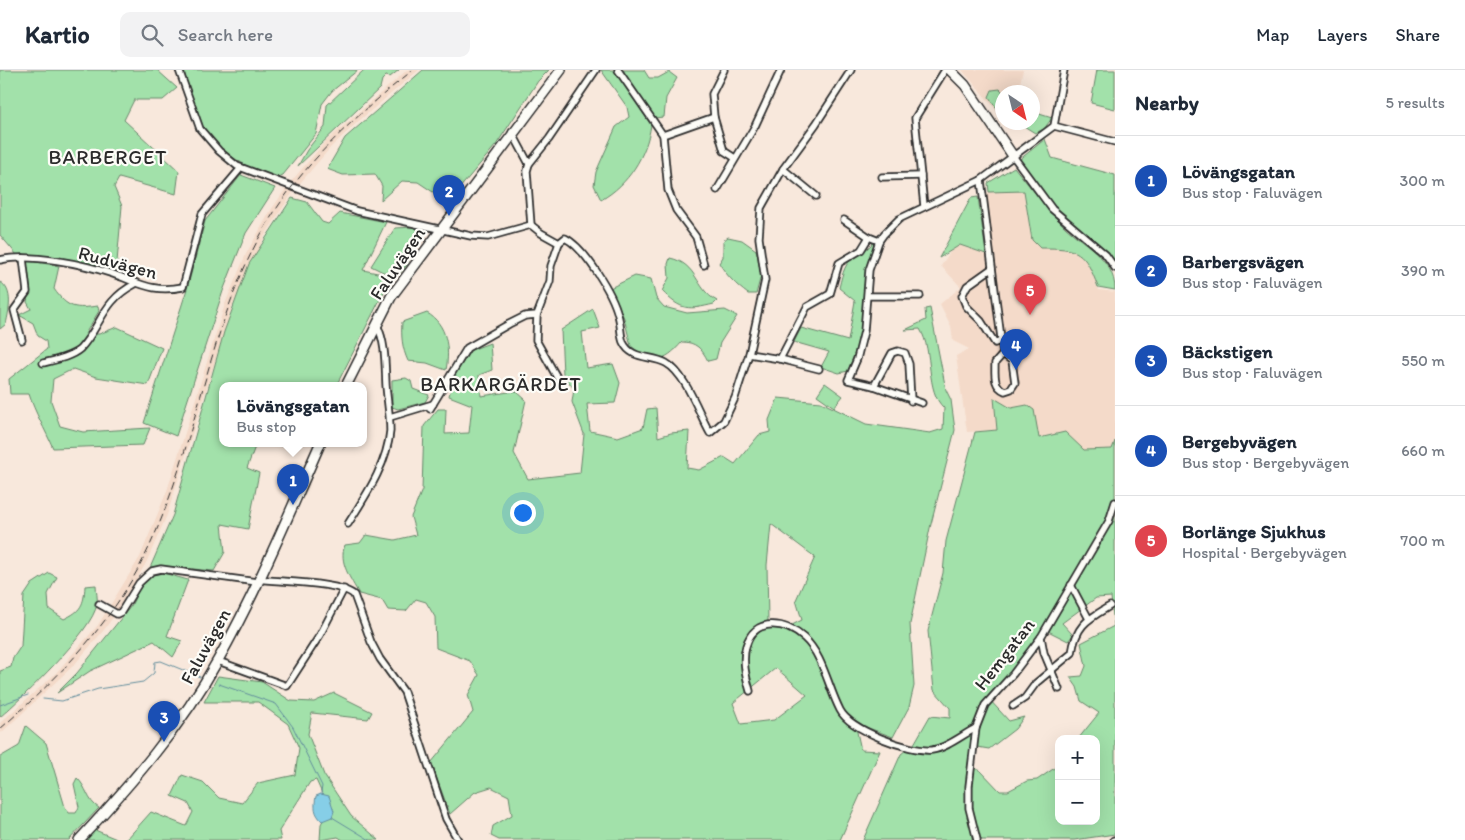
<!DOCTYPE html>
<meta charset="utf-8">
<style>
:root{--surface:#fff;--page:#f2f2f3;--text:#1f2937;--muted:#747a83;--line:#e0e1e3;--accent:#d1495b}
body{margin:0;font-family:Itim,sans-serif;background:var(--page);color:var(--text)}
.controls{position:absolute;right:15px;bottom:15px;display:grid;overflow:hidden;border-radius:10px;box-shadow:0 5px 20px #0002}
.controls button{width:45px;height:45px;display:grid;place-items:center;padding:0;border:0;border-bottom:1px solid var(--line);background:var(--surface);color:var(--text);font:25px sans-serif}
.compass{position:absolute;left:995px;top:15px;width:45px;height:45px;border-radius:50%;background:var(--surface);box-shadow:0 5px 20px #0002;rotate:145deg}
.you{position:absolute;left:522px;top:442px;width:18px;height:18px;margin:-12px;border:4px solid #fff;border-radius:50%;background:#1a73e8;box-shadow:0 0 0 8px #1a73e833}
.badge{display:grid;place-items:center;width:32px;height:32px;border-radius:50%;background:var(--accent);color:#fff;font-size:16px;font-weight:700}
.pin{position:absolute;translate:-50% -41px;filter:drop-shadow(0 1px 2px #0008)}
.pin::after{content:'';position:absolute;top:26px;width:18px;height:15px;background:inherit;clip-path:polygon(0 0,100% 0,50% 100%)}
.popup{position:absolute;left:219px;top:312px;width:148px;height:65px;box-sizing:border-box;display:grid;place-content:center;border-radius:10px;background:var(--surface);filter:drop-shadow(0 1px 4px #0005);font-size:16px;white-space:nowrap;color:var(--muted)}
.popup b{font-size:19px;color:var(--text)}
.popup::after{content:'';position:absolute;left:50%;top:100%;margin-left:-10px;border:10px solid transparent;border-top-color:var(--surface)}
.list{margin:0;padding:0;list-style:none}
h2{display:flex;justify-content:space-between;align-items:center;height:65px;margin:0;padding:0 20px;font-size:21px}
h2 small{font-size:16px;font-weight:400;color:var(--muted)}
.list li{display:grid;grid-template-columns:32px 1fr auto;gap:15px;align-items:center;box-sizing:border-box;height:90px;padding:0 20px;border-top:1px solid var(--line)}
.list b{display:block;font-size:19px;white-space:nowrap}
.list p{margin:0;font-size:16px;white-space:nowrap;color:var(--muted)}
.list em{font-size:16px;font-style:normal;color:var(--muted)}
.icon{flex:none;width:28px;height:28px;fill:none;stroke:currentColor;stroke-width:2;stroke-linecap:round;stroke-linejoin:round}
.map{position:relative;flex:none;width:1115px;height:770px;overflow:hidden}
header{display:flex;align-items:center;gap:30px;box-sizing:border-box;height:70px;padding:0 25px;background:var(--surface);border-bottom:1px solid var(--line)}
header strong{font-size:24px}
nav{display:flex;gap:28px;margin-inline-start:auto;font-size:18px}
.search{width:350px;height:45px;background:var(--page);display:flex;align-items:center;gap:12px;box-sizing:border-box;padding:0 18px;border-radius:10px;color:var(--muted);font-size:19px}
main{display:flex}
aside{flex:1;background:var(--surface)}
.map>svg:first-child{display:block}
</style>
<header>
<strong>Kartio</strong>
<div class="search"><svg class="icon" aria-label="search" viewBox="0 0 24 24"><circle cx="10" cy="10" r="6"/><path d="M15 15l6 6"/></svg>Search here</div>
<nav><a>Map</a><a>Layers</a><a>Share</a></nav>
</header>
<main>
<div class="map">
<svg width="1115" height="770" viewBox="0 0 1115 770">
<rect width="100%" height="100%" fill="#f8e8dc"/>
<filter id="ink" filterUnits="userSpaceOnUse"><feTurbulence type="fractalNoise" baseFrequency=".02" numOctaves="2"/><feDisplacementMap in="SourceGraphic" scale="10" xChannelSelector="R" yChannelSelector="G"/><feConvolveMatrix kernelMatrix="1 2 1 2 8 2 1 2 1" color-interpolation-filters="sRGB"/></filter>
<g filter="url(#ink)">
<g fill="#f4dac9">
<polygon points="407,0 419,0 361,49 331,77 295,119 264,167 232,237 167,445 147,491 124,532 104,560 74,595 0,664 0,653 55,604 98,555 140,487 167,421 225,234 246,184 271,140 289,114 325,72"/>
<polygon points="962,0 1023,0 1018,22 1002,22 1002,40 999,43"/>
<polygon points="1024,121 1032,170 1040,178 1068,178 1082,185 1090,195 1099,220 1115,222 1115,371 1112,379 1083,380 1065,362 1039,368 1027,335 1011,338 994,329 997,360 967,362 956,286 969,279 953,271 951,256 940,234 961,217 941,196 951,180 960,175 986,184 978,127 989,122"/>
</g>
<g fill="#a2e1aa" stroke="#66866a" fill-rule="evenodd">
<polygon points="0,0 157,0 177,18 163,30 134,30 124,50 179,101 176,124 119,108 114,117 122,136 116,203 17,185 0,165"/>
<path d="M 184,0 L 358,0 L 332,21 L 322,34 L 316,64 L 283,105 L 272,109 C 247,96 212,80 199,52 C 192,37 188,17 184,0 Z"/>
<polygon points="364,0 399,0 390,7 386,6 382,10 380,18 298,96 307,80 325,57 327,35"/>
<polygon points="423,0 549,0 538,11 496,75 448,132 418,112 402,111 381,130 382,116 375,104 343,105 327,99 345,68"/>
<path d="M 601,0 L 614,0 L 651,55 C 646,86 629,114 601,130 L 594,115 L 596,102 L 616,57 L 629,47 L 627,37 Z"/>
<polygon points="623,0 644,0 649,8 658,8 669,2 677,8 666,28 664,47 654,48"/>
<polygon points="1097,0 1115,0 1115,39 1091,33"/>
<polygon points="1000,19 1003,22 1002,35 998,40 989,27 992,20"/>
<polygon points="1033,42 1052,48 1044,59 1035,63 1019,53 1032,52"/>
<polygon points="1045,69 1052,88 1115,105 1115,196 1054,138 1019,90"/>
<path d="M 1014,97 C 1029,115 1044,135 1061,153 C 1080,173 1115,187 1115,220 L 1098,217 C 1084,180 1079,178 1040,178 L 1032,170 L 1024,121 L 989,122 L 988,113 Z"/>
<polygon points="241,105 275,118 246,163 223,221 176,366 144,353 187,219 205,151"/>
<polygon points="978,127 986,184 960,175 939,188 971,128"/>
<polygon points="292,128 307,132 322,152 328,154 340,143 386,152 363,200 392,206 336,316 223,316 223,374 256,374 247,398 259,403 248,459 222,454 225,482 214,501 162,496 150,498 173,445 224,262 249,194"/>
<polygon points="413,157 420,161 407,195 399,204 383,202 371,196 395,158"/>
<path d="M 728,167 L 742,170 L 756,180 L 762,202 L 756,224 L 748,224 C 736,215 727,206 719,193 L 723,187 L 723,171 Z"/>
<path d="M 873,173 L 876,174 L 867,198 L 863,261 L 848,301 L 839,303 L 821,297 L 829,282 L 794,272 L 801,258 L 848,271 L 855,231 L 839,218 C 847,182 851,195 873,173 Z"/>
<path d="M 670,188 C 698,194 695,219 717,231 L 714,234 C 689,240 681,241 662,221 L 669,208 L 668,194 Z"/>
<path d="M 25,190 L 59,196 L 54,219 C 68,239 75,239 98,236 L 99,241 L 85,264 L 99,264 L 117,257 L 162,278 L 148,315 L 96,307 L 73,299 L 53,309 L 51,331 L 60,356 L 83,362 L 150,358 L 143,375 L 53,378 C 45,359 35,343 29,324 L 10,324 L 9,309 L 47,279 L 46,271 L 38,266 L 33,253 L 19,245 L 31,239 L 27,232 L 29,219 Z"/>
<path d="M 635,206 L 651,209 L 656,228 L 664,237 L 687,243 L 725,240 L 737,246 L 720,273 L 716,289 L 708,291 C 702,279 696,272 682,272 C 664,293 654,294 631,276 L 624,248 L 610,218 Z"/>
<path d="M 0,212 C 14,220 9,241 6,254 L 0,259 Z"/>
<path d="M 930,238 L 946,320 L 951,330 L 955,360 L 930,458 L 910,554 L 914,616 L 909,637 L 893,667 L 855,653 L 861,680 L 880,681 L 840,770 L 499,770 L 491,766 L 493,756 L 512,745 L 509,726 L 491,717 L 475,722 L 450,744 L 431,693 L 473,642 L 468,625 L 479,605 L 470,591 L 436,578 L 435,547 L 426,532 L 416,529 L 406,541 L 388,540 L 382,530 L 359,524 C 351,509 338,492 345,475 L 360,473 L 366,465 L 395,470 L 416,465 L 411,447 L 422,420 L 424,356 L 438,339 L 446,339 L 445,364 L 469,363 L 472,335 L 449,326 L 454,306 L 471,280 L 490,273 L 492,300 L 479,305 L 481,326 L 516,321 L 526,330 L 514,383 L 528,409 L 580,403 L 584,364 L 572,332 L 574,319 L 563,304 L 561,260 L 593,239 L 600,258 L 582,262 L 586,298 L 613,294 L 620,313 L 615,333 L 587,334 L 590,361 L 618,367 L 643,358 L 647,339 L 656,338 L 658,367 L 671,363 L 689,361 L 687,398 L 699,400 L 724,387 L 735,394 L 759,365 L 770,362 L 769,350 L 778,328 L 821,332 L 866,354 L 930,363 L 943,359 L 944,338 C 925,321 934,282 920,259 L 905,260 L 926,250 L 925,239 ZM 771,454 L 815,487 L 796,530 L 802,550 L 792,555 L 768,551 L 767,495 ZM 776,598 L 807,625 L 774,650 L 741,654 L 733,633 Z"/>
<path d="M 427,243 C 447,254 450,279 446,300 L 427,293 L 408,291 C 402,278 401,266 402,252 Z"/>
<polygon points="406,308 411,311 413,319 429,325 425,332 398,339 392,337 392,310"/>
<polygon points="825,313 843,326 834,337 817,325"/>
<path d="M 994,328 L 1011,338 L 1027,335 L 1034,340 L 1039,368 L 1065,362 L 1084,380 L 1112,379 L 1115,371 L 1115,764 L 1074,770 L 863,770 L 901,684 L 914,674 L 930,646 L 950,648 L 950,638 L 934,620 L 928,561 L 943,503 L 946,471 L 975,362 L 997,360 ZM 1111,527 L 1114,556 L 1081,573 L 1086,596 L 1082,606 L 1070,607 L 1077,617 L 1081,631 L 1099,643 L 1078,669 L 1096,669 L 1096,751 L 1059,751 L 1059,695 L 1037,710 L 1027,711 L 1008,721 L 1000,721 L 981,701 L 968,695 L 971,676 L 989,679 L 1015,659 L 1024,647 L 1009,651 L 988,628 L 1011,603 L 1044,559 L 1068,571 L 1073,565 L 1062,553 L 1096,528 Z"/>
<path d="M 49,503 L 57,507 L 48,524 L 49,539 L 64,549 C 81,541 84,535 85,516 L 96,515 C 96,521 98,528 97,534 C 93,561 22,628 0,647 L 0,601 L 11,597 L 13,588 L 21,576 L 24,526 L 32,514 Z"/>
<polygon points="163,503 188,510 167,566 182,571 173,587 154,571 90,601 57,623 77,603 131,536 140,517 150,505"/>
<polygon points="218,606 262,612 291,631 314,632 334,623 372,642 368,649 312,643 308,664 324,705 351,746 379,770 343,770 338,767 320,770 321,754 329,739 316,710 310,712 279,761 281,770 126,770 151,742 186,756 193,742 188,733 172,726 182,705 203,712 219,728 242,733 258,713 295,705 299,678 288,654 258,632 204,632"/>
<path d="M 26,656 L 46,673 L 65,737 L 69,743 L 76,743 L 79,737 L 74,714 L 77,708 C 87,717 87,731 99,738 L 69,770 L 0,770 L 0,687 L 19,676 Z"/>
<polygon points="95,760 119,770 86,770"/>
</g>
<path fill="#86cee7" stroke="#628d9c" d="M 321,724 L 329,726 L 334,741 L 332,747 L 322,751 C 314,743 314,737 316,726 Z"/>
<g fill="none" stroke-linecap="round" stroke-linejoin="round">
<g stroke="#628d9c" stroke-width="1">
<polyline points="219,614 276,634 293,657 322,716 321,723"/>
<polyline points="43,629 62,631 98,619 143,612 154,603 155,592 161,591 200,607"/>
<polyline points="0,635 28,625"/>
<polyline points="332,747 370,770"/>
</g>
<defs>
<g id="street">
<path d="M 179,0 L 200,59 L 219,81 L 237,96 L 357,141 L 471,166 L 488,167 L 531,155 L 541,163 L 559,173 L 565,168 C 585,178 613,224 618,245 C 621,254 620,264 623,272 C 631,290 651,285 666,293 C 686,304 699,344 710,363 L 724,351 L 735,328 L 749,284 L 765,210 L 759,168 L 761,138 L 783,99 L 816,54 L 851,0"/>
<polyline points="618,0 663,65 668,120 676,140 696,167 704,195"/>
<polyline points="724,0 712,24 714,47 724,81 735,88"/>
<polyline points="1054,56 1115,72"/>
<polyline points="512,62 529,94 527,101 531,155"/>
<polyline points="663,65 714,47"/>
<polyline points="1013,86 1052,139 1106,185 1115,198"/>
<polyline points="529,94 549,69 596,0"/>
<polyline points="783,99 816,126"/>
<polyline points="882,107 921,106"/>
<polyline points="981,110 1003,284"/>
<polyline points="717,120 755,56 781,0"/>
<polyline points="924,136 915,48 945,0"/>
<polyline points="844,150 869,167"/>
<path d="M 0,190 C 31,183 83,194 113,204 C 140,213 152,223 183,217 L 202,144 L 241,98"/>
<polyline points="991,199 967,216 962,226 966,236 981,251 995,273 1001,270"/>
<polyline points="869,226 920,226"/>
<polyline points="537,245 536,270 559,311"/>
<polyline points="22,270 14,240 27,222 23,188"/>
<polyline points="749,284 780,289 807,237 830,224 839,193 861,180 869,167 879,171"/>
<path d="M 1003,284 L 1012,291 L 1015,313 L 1011,319 L 1005,321 C 993,316 995,305 995,293 Z"/>
<polyline points="780,289 819,299"/>
<path d="M 43,293 C 55,290 71,287 80,279 C 102,255 102,231 135,214"/>
<polyline points="874,316 892,283 898,281 905,283 909,294 911,331"/>
<polyline points="922,333 874,316 848,310 857,289 864,261 869,200 879,171 884,164 899,149 981,110 1054,56 1064,0"/>
<polyline points="430,339 467,278 509,254 525,246 537,245 550,211 551,196 559,173"/>
<polyline points="390,347 433,334"/>
<path d="M 348,454 C 366,425 387,395 390,361 C 390,345 387,330 386,315 C 385,295 386,273 377,255"/>
<path d="M 258,509 C 279,512 341,512 354,525 L 371,572 L 380,589 L 404,622 L 446,749 L 458,770"/>
<polyline points="1071,515 1089,549"/>
<polyline points="99,534 117,544 121,542 139,513 152,501 161,499 257,512"/>
<polyline points="1041,567 1044,583 1059,619"/>
<polyline points="218,591 287,616 320,565 344,519"/>
<path d="M 750,621 C 746,607 742,591 746,576 C 755,546 786,552 804,568 C 823,585 828,617 840,640 C 850,660 909,682 932,680 C 947,678 962,665 976,658"/>
<path d="M 1013,636 L 1025,628 L 1036,613 L 1072,583 C 1076,555 1087,550 1110,536"/>
<polyline points="977,770 969,738 969,716 976,658 985,635 1013,604 1041,567 1109,451 1115,432"/>
<polyline points="1114,770 1115,770"/>
</g>
<g id="secondary">
<polyline points="950,0 965,15 1013,86"/>
<polyline points="346,316 391,227 561,0"/>
<path d="M 79,770 C 131,714 181,657 218,590 C 257,521 288,446 320,374"/>
</g>
</defs>
<use href="#street" stroke="#2b2b2b" stroke-width="9"/>
<use href="#secondary" stroke="#2b2b2b" stroke-width="12"/>
<use href="#street" stroke="#fdfcf7" stroke-width="5.5"/>
<use href="#secondary" stroke="#fdfcf7" stroke-width="9"/>
<path stroke="#2b2b2b" stroke-width="1" stroke-dasharray="8 4" stroke-linecap="butt" d="M 0,659 C 65,602 121,544 155,464 C 197,367 209,260 260,166 C 297,98 353,48 413,0"/>
</g>
</g>
<g text-anchor="middle" stroke-width="4.5" stroke-linejoin="round" paint-order="stroke">
<g font-size="19" fill="#2b2b2b" stroke="#fdfcf7">
<text transform="translate(118 192) rotate(15)" y="7">Rudvägen</text>
<text transform="translate(397 193) rotate(-56)" y="7">Faluvägen</text>
<text transform="translate(205 576) rotate(-61)" y="7">Faluvägen</text>
<text transform="translate(1004 584) rotate(-52)" y="7">Hemgatan</text>
</g>
<g font-size="20" letter-spacing="1" fill="#2b2b2b" stroke="#fdfcf7">
<text x="108" y="94">BARBERGET</text>
<text x="501" y="321">BARKARGÄRDET</text>
</g>
</g>
</svg>
<div class="controls">
<button>+</button>
<button>−</button>
</div>
<svg class="compass" viewBox="-18 -18 36 36"><path d="M0-13l5 13h-10z" fill="#e53935"/><path d="M0 13l5-13h-10z" fill="#747a83"/></svg>
<div class="you"></div>
<div class="pin badge" style="left:293px;top:435px;background:#1a4fb4">1</div>
<div class="popup"><b>Lövängsgatan</b>Bus stop</div>
<div class="pin badge" style="left:449px;top:146px;background:#1a4fb4">2</div>
<div class="pin badge" style="left:164px;top:672px;background:#1a4fb4">3</div>
<div class="pin badge" style="left:1016px;top:300px;background:#1a4fb4">4</div>
<div class="pin badge" style="left:1030px;top:245px;background:#e0444e">5</div>
</div>
<aside>
<h2>Nearby<small>5 results</small></h2>
<ul class="list">
<li><span class="badge" style="background:#1a4fb4">1</span><div><b>Lövängsgatan</b><p>Bus stop · Faluvägen</p></div><em>300 m</em></li>
<li><span class="badge" style="background:#1a4fb4">2</span><div><b>Barbergsvägen</b><p>Bus stop · Faluvägen</p></div><em>390 m</em></li>
<li><span class="badge" style="background:#1a4fb4">3</span><div><b>Bäckstigen</b><p>Bus stop · Faluvägen</p></div><em>550 m</em></li>
<li><span class="badge" style="background:#1a4fb4">4</span><div><b>Bergebyvägen</b><p>Bus stop · Bergebyvägen</p></div><em>660 m</em></li>
<li><span class="badge" style="background:#e0444e">5</span><div><b>Borlänge Sjukhus</b><p>Hospital · Bergebyvägen</p></div><em>700 m</em></li>
</ul>
</aside>
</main>
